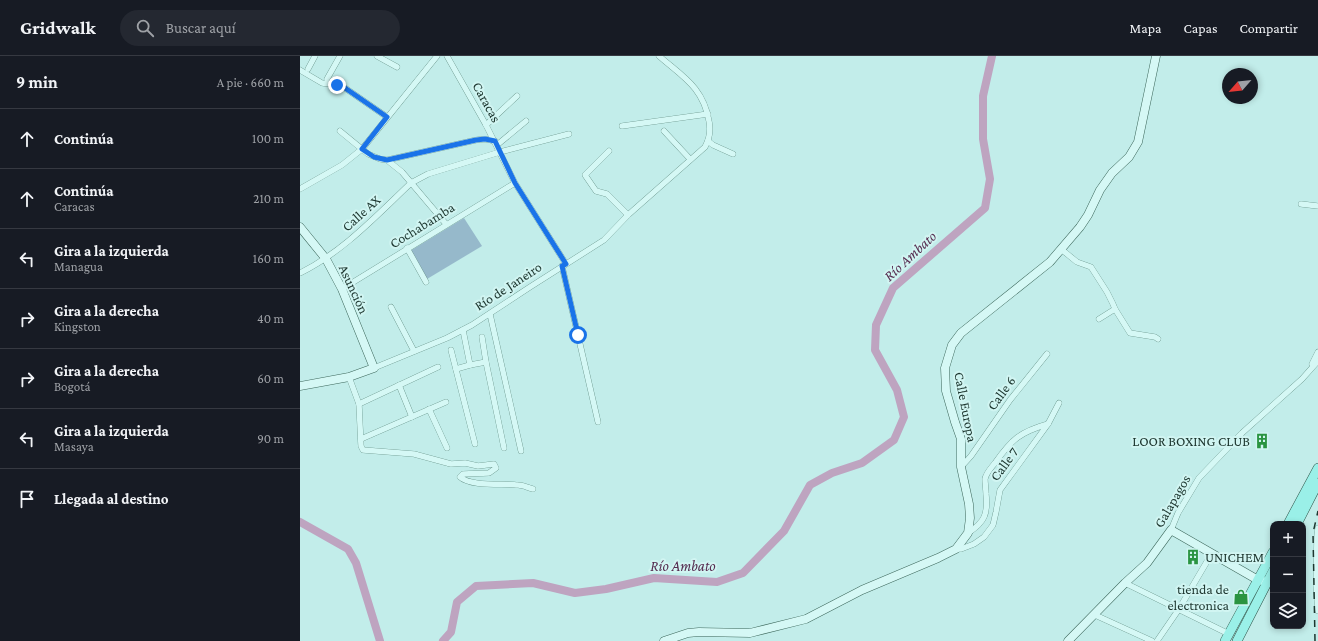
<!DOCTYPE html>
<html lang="es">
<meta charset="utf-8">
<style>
:root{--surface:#171b24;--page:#242831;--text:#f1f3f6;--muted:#9ea1a6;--line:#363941}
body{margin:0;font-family:"Crimson Pro",serif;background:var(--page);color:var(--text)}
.controls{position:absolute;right:12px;bottom:12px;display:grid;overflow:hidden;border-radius:8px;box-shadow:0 2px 6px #0003}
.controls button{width:36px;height:36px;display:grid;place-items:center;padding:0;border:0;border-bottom:1px solid var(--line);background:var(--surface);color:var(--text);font:20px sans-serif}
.compass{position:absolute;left:922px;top:12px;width:36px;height:36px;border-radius:50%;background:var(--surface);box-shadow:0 2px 6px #0003;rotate:242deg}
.stop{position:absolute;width:12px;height:12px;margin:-9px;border:3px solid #1a73e8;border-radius:50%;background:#fff}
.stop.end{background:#1a73e8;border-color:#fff;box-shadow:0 1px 4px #0008}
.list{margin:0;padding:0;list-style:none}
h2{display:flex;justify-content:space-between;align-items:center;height:52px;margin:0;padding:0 16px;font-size:17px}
h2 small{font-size:13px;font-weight:400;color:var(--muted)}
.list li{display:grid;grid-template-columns:26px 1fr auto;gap:12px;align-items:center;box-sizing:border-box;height:60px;padding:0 16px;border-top:1px solid var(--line)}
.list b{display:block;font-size:15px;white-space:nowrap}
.list p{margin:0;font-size:13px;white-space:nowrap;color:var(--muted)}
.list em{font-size:13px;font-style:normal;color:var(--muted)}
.icon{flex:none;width:22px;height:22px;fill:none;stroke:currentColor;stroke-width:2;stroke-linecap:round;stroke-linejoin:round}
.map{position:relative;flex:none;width:1018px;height:585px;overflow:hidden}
header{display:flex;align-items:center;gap:24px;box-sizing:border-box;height:56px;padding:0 20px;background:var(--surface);border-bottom:1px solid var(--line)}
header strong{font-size:19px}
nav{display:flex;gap:22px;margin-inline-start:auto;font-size:14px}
.search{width:280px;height:36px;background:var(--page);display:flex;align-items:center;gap:10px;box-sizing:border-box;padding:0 14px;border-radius:22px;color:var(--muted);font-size:15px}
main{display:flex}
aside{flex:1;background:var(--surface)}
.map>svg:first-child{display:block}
</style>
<header>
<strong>Gridwalk</strong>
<div class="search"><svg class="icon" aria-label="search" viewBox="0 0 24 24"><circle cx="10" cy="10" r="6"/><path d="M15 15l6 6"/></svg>Buscar aquí</div>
<nav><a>Mapa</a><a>Capas</a><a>Compartir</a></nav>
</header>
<main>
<aside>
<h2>9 min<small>A pie · 660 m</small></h2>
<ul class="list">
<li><svg class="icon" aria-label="ahead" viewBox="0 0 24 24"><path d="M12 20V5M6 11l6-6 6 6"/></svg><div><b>Continúa</b></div><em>100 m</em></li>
<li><svg class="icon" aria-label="ahead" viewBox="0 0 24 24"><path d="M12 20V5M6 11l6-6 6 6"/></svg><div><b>Continúa</b><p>Caracas</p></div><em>210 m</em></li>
<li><svg class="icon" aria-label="left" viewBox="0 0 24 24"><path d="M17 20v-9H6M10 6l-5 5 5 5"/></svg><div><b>Gira a la izquierda</b><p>Managua</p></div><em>160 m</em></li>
<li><svg class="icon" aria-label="right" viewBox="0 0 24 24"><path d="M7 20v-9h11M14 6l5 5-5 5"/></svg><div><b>Gira a la derecha</b><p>Kingston</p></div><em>40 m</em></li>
<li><svg class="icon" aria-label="right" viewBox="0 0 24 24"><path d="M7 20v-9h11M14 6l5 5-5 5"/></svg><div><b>Gira a la derecha</b><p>Bogotá</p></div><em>60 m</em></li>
<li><svg class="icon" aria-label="left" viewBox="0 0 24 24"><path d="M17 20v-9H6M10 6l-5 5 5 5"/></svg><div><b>Gira a la izquierda</b><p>Masaya</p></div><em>90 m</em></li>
<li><svg class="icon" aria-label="arrive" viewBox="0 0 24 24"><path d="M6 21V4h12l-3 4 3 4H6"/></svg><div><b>Llegada al destino</b></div></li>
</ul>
</aside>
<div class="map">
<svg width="1018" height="585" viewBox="0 0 1018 585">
<rect width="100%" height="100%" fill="#c2edea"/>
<polygon fill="#96b9cb" points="164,162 182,190 127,223 110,195"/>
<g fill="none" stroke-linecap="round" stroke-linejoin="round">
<g stroke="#bea4c0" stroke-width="8">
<polyline points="0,466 48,493 56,507 80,585"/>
<polyline points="143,585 151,576 157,546 176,530 233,527 275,537 306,533 354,522 417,526 443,517 484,475 510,429 532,417 562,407 594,384 604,361 597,334 575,294 576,269 593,232 685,152 690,123 683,83 683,40 692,0"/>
</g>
<defs>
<g id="street">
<polyline points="77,0 97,11"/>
<polyline points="147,0 186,69 215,127 266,208"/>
<polyline points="8,13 15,0"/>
<polyline points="0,14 22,27 37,29 45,32 87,61"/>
<polyline points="27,23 40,0"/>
<polyline points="186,69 217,40"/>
<polyline points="322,70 408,58"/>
<polyline points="40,75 68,98 80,103 87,104 102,116 146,168"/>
<polyline points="364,75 390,103"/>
<polyline points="408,85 413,89 433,98"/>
<polyline points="197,89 226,65"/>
<polyline points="309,95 285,119 296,135 307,138 328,159"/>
<polyline points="87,104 176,84 185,83 195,85"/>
<polyline points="0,133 42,109 62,93 137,0"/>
<polyline points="1001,148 1018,150"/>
<polyline points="107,192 126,226"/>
<polyline points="761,193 777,206 791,211 807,236 813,248 815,253"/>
<polyline points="262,210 298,366"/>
<path d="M 0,217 C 43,196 77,159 111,127 L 128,118 L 200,96 L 269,78"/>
<polyline points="42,233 215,127"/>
<polyline points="91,251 114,295"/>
<polyline points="190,258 221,395"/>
<polyline points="799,263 815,253 830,277 855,281 858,283"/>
<polyline points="163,274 170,309 186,306"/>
<polyline points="182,281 186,306 204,392"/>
<polyline points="151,294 175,388"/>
<polyline points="1012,308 1018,296"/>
<path d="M 74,312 L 147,282 L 172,269 L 230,231 L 304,184 L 328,159 L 405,91 C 410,82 411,75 409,65 C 403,31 383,21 359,0"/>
<polyline points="156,313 170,309"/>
<path d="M 49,321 L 59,348 L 61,390 L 63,394 L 114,398 L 151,408 L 165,407 L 178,410 L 194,408 L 196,412 L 189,417 L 163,418 L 160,421 C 171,431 204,427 218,429 C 223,429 228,432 233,433"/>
<polyline points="99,329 112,361"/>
<polyline points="59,348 138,311"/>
<polyline points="129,353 147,392"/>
<polyline points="61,383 146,346"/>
<polyline points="661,411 671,400 710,344 747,298"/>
<polyline points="1018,472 1017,480 1016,529 1018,555"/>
<polyline points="871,474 878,457 899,422 942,377 1002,323 1018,305"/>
<path d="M 668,477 C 685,466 688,458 686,438 C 686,433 685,428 685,423 C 686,417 691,412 695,407 C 712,383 720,376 748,368"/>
<polyline points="656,493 661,493 674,488 684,481 693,469 696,456 700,434 748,368 759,347"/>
<polyline points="825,527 929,578"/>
<polyline points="795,559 852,585"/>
<polyline points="857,585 879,553 912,497"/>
</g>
<g id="secondary">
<polyline points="0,171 26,203 42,233 74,312 49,321 0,330"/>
<polyline points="364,585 388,577 399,576 450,577 506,563 562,534 638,502 656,493 668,477 670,462 669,448 661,411 661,383 655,366 646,335 645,312 652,289 661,277 750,206 780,171 788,159 800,134 812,117 829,101 838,86 856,0"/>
<polyline points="768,585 825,527 847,507 871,474 958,524 963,525"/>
</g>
<g id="primary">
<polyline points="988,468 1018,412"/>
<polyline points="997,468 1018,427"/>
<polyline points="925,585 973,496"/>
<polyline points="937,585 973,515"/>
</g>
</defs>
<use href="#street" stroke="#59867b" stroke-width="6"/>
<use href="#secondary" stroke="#3d685c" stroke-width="9"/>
<use href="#primary" stroke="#2e5448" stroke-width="10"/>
<use href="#street" stroke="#d5f8f5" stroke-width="5.5"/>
<use href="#secondary" stroke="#d5f8f5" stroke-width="8"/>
<use href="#primary" stroke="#9af0e8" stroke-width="9"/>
<polyline stroke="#1d362f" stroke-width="1.5" stroke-dasharray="7 7" stroke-linecap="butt" points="1015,585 1013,477 1018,455"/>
</g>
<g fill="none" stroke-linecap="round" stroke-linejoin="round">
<polyline stroke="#1a73e8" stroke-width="5" points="37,29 45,32 87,61 62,93 74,101 87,104 176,84 185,83 195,85 215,127 266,208 262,210 278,279"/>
</g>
<defs>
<symbol id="building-bare" viewBox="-9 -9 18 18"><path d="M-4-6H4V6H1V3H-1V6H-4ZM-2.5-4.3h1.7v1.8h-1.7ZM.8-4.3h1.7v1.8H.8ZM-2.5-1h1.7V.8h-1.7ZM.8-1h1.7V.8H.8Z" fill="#2a9441" stroke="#d1f5f2" stroke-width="2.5" paint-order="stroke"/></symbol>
<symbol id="shop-bare" viewBox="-9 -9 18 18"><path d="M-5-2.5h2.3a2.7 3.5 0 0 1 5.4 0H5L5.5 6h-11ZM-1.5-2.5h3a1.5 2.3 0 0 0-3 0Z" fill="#2a9441" stroke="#d1f5f2" stroke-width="2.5" paint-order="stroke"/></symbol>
</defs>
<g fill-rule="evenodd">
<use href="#building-bare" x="951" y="374" width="22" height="22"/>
<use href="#building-bare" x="882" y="490" width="22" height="22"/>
<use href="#shop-bare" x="930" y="530" width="22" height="22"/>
</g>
<g text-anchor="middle" stroke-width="4" stroke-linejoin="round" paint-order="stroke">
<g font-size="14" fill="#1d362f" stroke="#d1f5f2">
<text transform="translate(187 46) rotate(61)" y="5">Caracas</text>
<text transform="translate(61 157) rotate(-42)" y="5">Calle AX</text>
<text transform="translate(122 169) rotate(-32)" y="5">Cochabamba</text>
<text transform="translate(208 230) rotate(-33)" y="5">Río de Janeiro</text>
<text transform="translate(54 233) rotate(65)" y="5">Asunción</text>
<text transform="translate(701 337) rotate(-54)" y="5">Calle 6</text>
<text transform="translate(666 351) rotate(79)" y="5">Calle Europa</text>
<text transform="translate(704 408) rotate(-54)" y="5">Calle 7</text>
<text transform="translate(872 445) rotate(-60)" y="5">Galapagos</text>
</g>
<g font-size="14" fill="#1d362f" stroke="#d1f5f2" text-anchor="end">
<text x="950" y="390">LOOR BOXING CLUB</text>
<text x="905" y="506" text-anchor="start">UNICHEM</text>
<text x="929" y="538">tienda de<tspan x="929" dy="16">electronica</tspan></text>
</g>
<g font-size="15" font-style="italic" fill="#562d50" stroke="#d1f5f2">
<text transform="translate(610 200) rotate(-43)" y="5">Río Ambato</text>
<text x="383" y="515">Río Ambato</text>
</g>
</g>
</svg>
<div class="controls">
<button>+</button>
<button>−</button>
<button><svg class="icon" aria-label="layers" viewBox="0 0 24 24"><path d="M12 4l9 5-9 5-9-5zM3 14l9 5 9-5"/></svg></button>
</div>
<svg class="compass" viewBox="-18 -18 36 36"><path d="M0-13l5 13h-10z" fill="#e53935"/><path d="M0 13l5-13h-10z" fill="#9ea1a6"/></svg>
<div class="stop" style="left:278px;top:279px"></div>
<div class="stop end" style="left:37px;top:29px"></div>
</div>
</main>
